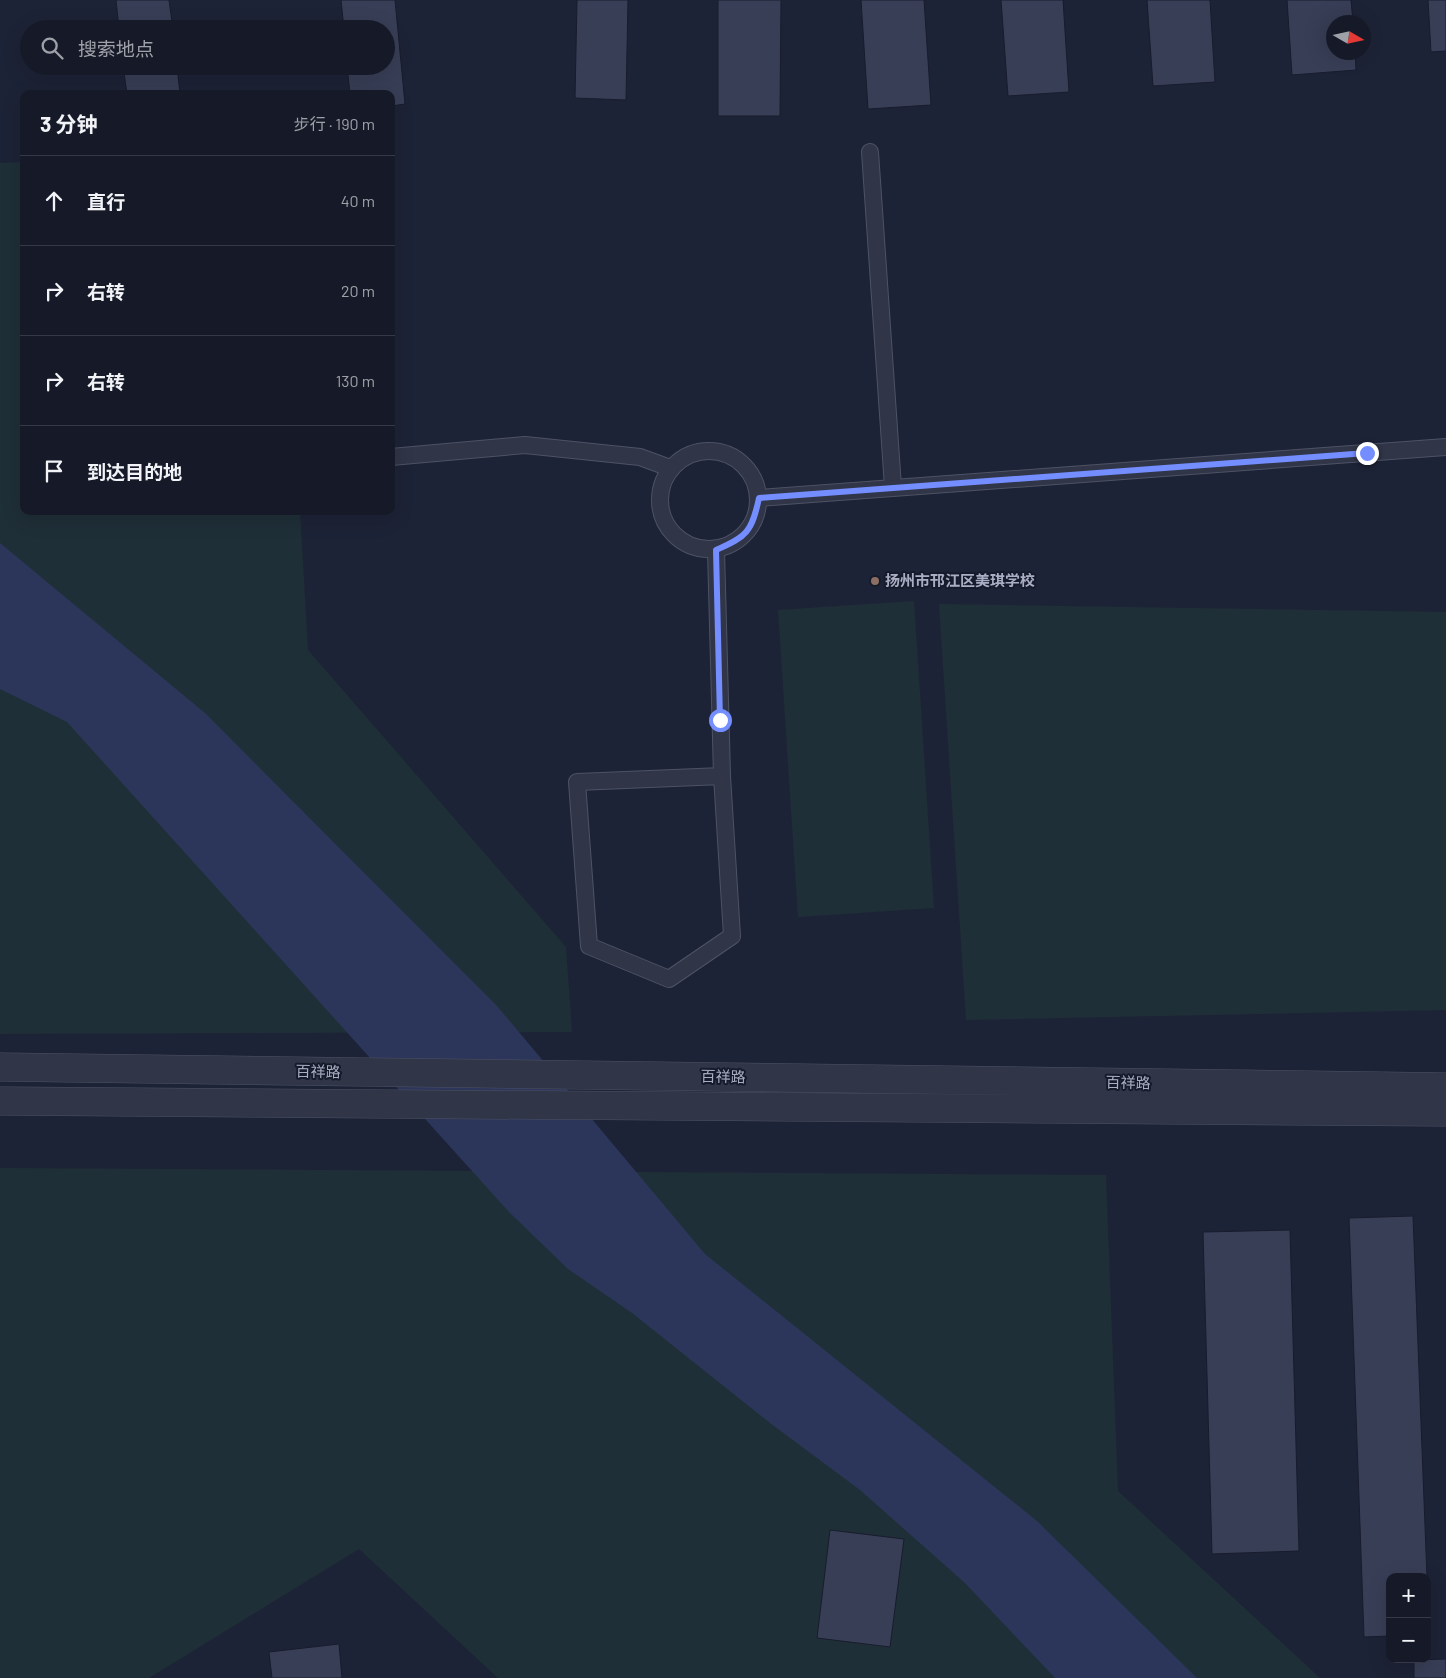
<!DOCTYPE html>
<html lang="zh">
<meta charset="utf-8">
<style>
:root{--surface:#161a28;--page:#1f2330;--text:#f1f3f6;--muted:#9ea1a8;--line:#353845}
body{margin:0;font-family:Barlow,"Noto Sans SC",sans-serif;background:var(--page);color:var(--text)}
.controls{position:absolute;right:15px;bottom:15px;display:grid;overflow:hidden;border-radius:10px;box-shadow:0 5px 20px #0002}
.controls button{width:45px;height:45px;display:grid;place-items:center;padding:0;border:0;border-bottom:1px solid var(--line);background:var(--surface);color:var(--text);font:25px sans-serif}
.compass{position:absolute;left:1326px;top:15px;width:45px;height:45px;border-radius:50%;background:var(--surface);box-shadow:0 5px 20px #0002;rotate:99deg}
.stop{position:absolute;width:15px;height:15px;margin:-11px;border:4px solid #748dff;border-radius:50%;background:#fff}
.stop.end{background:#748dff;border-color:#fff;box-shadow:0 1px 5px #0008}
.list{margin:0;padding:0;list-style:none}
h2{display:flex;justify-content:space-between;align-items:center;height:65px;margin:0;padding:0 20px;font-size:21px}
h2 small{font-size:16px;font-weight:400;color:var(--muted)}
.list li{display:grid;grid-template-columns:32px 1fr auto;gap:15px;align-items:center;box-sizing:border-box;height:90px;padding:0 20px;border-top:1px solid var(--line)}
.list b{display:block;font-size:19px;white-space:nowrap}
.list em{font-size:16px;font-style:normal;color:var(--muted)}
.icon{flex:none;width:28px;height:28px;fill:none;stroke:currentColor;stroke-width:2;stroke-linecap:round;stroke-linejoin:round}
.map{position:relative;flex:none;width:1446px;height:1678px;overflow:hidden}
.search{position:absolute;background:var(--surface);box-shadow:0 5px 20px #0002;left:20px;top:20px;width:375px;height:55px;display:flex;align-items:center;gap:12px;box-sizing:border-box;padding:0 18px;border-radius:28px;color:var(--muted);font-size:19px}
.panel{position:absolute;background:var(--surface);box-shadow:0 5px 20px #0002;left:20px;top:90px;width:375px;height:425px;border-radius:10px}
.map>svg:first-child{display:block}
</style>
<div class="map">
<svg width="1446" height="1678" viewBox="0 0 1446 1678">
<rect width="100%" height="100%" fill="#1d2336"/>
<g fill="#1f2f37">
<polygon points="24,162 24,511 300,511 308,650 566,947 572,1032 0,1034 0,163"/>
<polygon points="914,601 934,908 798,917 778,610"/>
<polygon points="939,604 1446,612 1446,1010 966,1020"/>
<polygon points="0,1168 1106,1175 1118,1491 1320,1678 498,1678 359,1549 149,1678 0,1678"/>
</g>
<polygon fill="#2c365a" points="0,543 205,713 497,1006 705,1254 1037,1521 1197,1678 1055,1678 965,1583 860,1490 770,1423 632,1313 568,1269 509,1212 67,722 0,689"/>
<g fill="#383e56" stroke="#181c2d">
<polygon points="116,0 169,0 173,29 119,29"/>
<polygon points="341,0 395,0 405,104 391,106 391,94 350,94 347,66 386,66 386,29 344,29"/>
<polygon points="577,0 628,0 626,100 575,98"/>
<polygon points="718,0 781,0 780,116 718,116"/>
<polygon points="861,0 924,0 931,105 868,109"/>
<polygon points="1001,0 1063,0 1069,92 1008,96"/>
<polygon points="1147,0 1210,0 1215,82 1153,86"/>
<polygon points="1287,0 1351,0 1353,22 1334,22 1334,52 1355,52 1356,70 1292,75"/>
<polygon points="1428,0 1446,0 1446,51 1431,52"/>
<polygon points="123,66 177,66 180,94 127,94"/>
<polygon points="1413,1216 1427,1577 1390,1577 1390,1636 1364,1637 1349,1218"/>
<polygon points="1290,1230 1299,1551 1212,1554 1203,1232"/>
<polygon points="830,1530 904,1539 890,1647 817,1638"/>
<polygon points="1427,1592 1429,1635 1427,1635"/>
<polygon points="339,1644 342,1678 272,1678 269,1652"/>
<polygon points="1446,1659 1446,1678 1414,1678 1414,1660"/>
</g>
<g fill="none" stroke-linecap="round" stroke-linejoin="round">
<defs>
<g id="service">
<polyline points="870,152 893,487"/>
<circle cx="709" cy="500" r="49"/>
<polyline points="391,457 525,445 640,457 670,468"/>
<polyline points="759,498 1446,447"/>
<polyline points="716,550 722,776 732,936 669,979 589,946 577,782 722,776"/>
</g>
<g id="tertiary">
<polyline points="0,1067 1446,1087"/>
<polyline points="0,1101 1446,1112"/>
</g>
</defs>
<use href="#service" stroke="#4e5265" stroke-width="18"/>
<use href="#tertiary" stroke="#4e5265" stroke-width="29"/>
<use href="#service" stroke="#303547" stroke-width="16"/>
<use href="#tertiary" stroke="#303547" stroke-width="28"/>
</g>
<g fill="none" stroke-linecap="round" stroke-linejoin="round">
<path stroke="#748dff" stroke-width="6" d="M 720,720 L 716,550 C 747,537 752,531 759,498 L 1367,453"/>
</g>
<circle fill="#8d6e63" stroke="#161b2b" stroke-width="2" cx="875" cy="581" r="5"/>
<g text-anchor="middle" stroke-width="4" stroke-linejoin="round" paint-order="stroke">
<g font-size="15" font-weight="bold" fill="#aaaec4" stroke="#161b2b" text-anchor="start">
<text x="885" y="586">扬州市邗江区美琪学校</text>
</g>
<g font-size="15" fill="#aaaec4" stroke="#161b2b">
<text transform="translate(318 1072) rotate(1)" y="5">百祥路</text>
<text transform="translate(723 1077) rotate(1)" y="5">百祥路</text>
<text transform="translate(1128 1083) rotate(1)" y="5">百祥路</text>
</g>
</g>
</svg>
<div class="controls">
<button>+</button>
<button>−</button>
</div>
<svg class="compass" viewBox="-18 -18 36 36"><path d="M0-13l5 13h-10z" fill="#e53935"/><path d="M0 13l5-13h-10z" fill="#9ea1a8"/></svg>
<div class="stop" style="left:720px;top:720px"></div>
<div class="stop end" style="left:1367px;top:453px"></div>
<div class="search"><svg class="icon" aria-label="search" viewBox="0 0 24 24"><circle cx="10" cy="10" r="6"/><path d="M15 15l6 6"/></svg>搜索地点</div>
<section class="panel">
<h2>3 分钟<small>步行 · 190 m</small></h2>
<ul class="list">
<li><svg class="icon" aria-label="ahead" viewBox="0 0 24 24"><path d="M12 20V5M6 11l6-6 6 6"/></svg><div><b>直行</b></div><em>40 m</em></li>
<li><svg class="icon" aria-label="right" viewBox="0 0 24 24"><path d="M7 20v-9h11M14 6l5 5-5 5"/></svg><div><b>右转</b></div><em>20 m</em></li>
<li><svg class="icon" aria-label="right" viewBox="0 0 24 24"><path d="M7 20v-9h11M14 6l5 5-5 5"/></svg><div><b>右转</b></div><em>130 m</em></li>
<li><svg class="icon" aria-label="arrive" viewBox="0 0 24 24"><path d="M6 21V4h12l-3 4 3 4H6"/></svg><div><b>到达目的地</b></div></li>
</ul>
</section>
</div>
